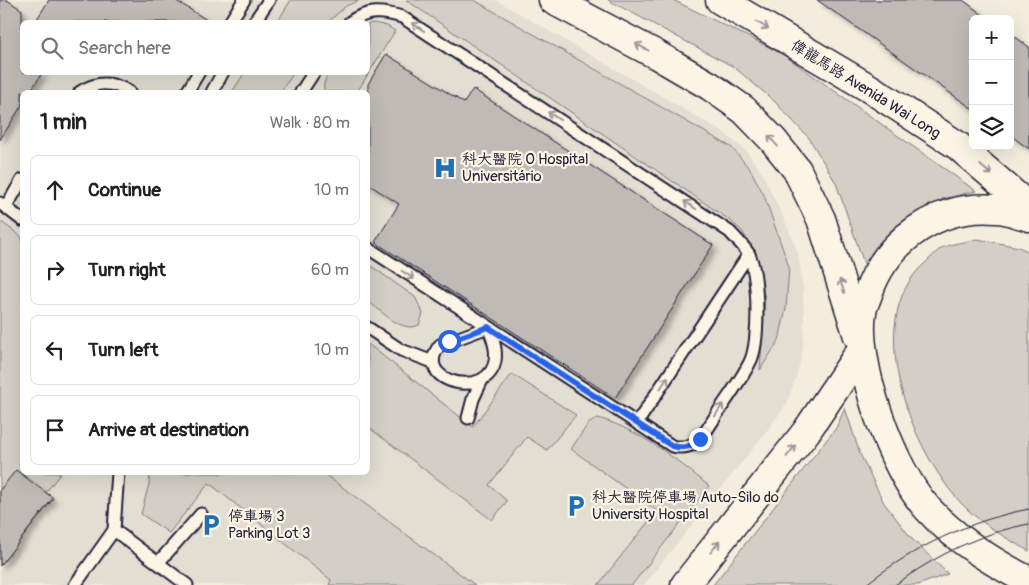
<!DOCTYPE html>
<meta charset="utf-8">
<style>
:root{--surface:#fff;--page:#f2f2f2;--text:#202124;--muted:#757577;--line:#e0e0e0}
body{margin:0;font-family:Pangolin,"LXGW WenKai TC",sans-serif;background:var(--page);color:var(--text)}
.controls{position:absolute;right:15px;top:15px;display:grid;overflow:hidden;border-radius:8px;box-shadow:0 5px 20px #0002}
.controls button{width:45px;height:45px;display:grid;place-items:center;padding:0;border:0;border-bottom:1px solid var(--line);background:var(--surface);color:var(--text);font:25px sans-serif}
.stop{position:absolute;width:15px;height:15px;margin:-11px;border:4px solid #2563eb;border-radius:50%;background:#fff}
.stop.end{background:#2563eb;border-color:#fff;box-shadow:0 1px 5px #0008}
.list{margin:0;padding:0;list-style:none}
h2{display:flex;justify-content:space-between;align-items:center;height:65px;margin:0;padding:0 20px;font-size:21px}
h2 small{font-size:16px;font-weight:400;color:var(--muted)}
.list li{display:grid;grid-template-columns:32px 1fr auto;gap:15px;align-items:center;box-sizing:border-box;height:70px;margin:0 10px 10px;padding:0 10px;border:1px solid var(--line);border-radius:8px}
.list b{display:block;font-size:19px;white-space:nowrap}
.list em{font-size:16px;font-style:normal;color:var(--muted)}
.icon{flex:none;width:28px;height:28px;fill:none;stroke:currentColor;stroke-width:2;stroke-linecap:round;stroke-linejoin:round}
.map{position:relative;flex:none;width:1029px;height:585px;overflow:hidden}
.search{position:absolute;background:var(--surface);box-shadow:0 5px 20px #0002;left:20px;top:20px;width:350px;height:55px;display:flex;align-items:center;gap:12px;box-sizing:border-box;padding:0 18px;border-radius:8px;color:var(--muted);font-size:19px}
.panel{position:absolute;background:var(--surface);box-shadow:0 5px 20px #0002;left:20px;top:90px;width:350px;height:385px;border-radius:8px}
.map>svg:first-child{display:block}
</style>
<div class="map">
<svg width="1029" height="585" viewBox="0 0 1029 585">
<defs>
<filter id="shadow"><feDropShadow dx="4.5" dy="4.5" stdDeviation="2.5" flood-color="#0004"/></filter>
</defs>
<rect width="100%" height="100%" fill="#f3edde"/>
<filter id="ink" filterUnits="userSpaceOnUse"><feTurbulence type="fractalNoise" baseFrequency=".02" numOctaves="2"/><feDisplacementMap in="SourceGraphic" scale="10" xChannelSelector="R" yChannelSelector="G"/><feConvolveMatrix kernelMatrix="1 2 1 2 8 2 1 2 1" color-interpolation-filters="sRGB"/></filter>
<g filter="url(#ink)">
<path fill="#e3ded2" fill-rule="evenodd" d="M 0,0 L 496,0 L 723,132 L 747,152 L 761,171 L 785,221 L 798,253 L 803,288 L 804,319 L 803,348 L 797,374 L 787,403 L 767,431 L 644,585 L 0,585 ZM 22,22 L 368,22 L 368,72 L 22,72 ZM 22,92 L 368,92 L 368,472 L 22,472 Z"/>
<g fill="#d4cfc6" stroke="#7b7880">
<polygon points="291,0 360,0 346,6 328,22 277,22"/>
<polygon points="406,0 474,0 731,147 750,169 764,195 789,267 786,309 779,340 760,370 765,298 749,243 742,231 731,221"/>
<polygon points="608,0 673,0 781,53 976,191 942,199 904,222 882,245 867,272 836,183 809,138 774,101 734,67"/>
<path d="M 374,23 L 387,26 L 395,31 L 357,92 L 325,92 C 322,85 325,79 329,73 L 368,72 L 368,24 Z"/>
<polygon points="245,72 294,72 294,73 280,92 232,92"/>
<polygon points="0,221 22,237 22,472 61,473 46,492 53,499 0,566"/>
<path d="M 977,239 L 1019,247 L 1029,252 L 1029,551 C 1010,541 981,523 966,508 C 914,458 859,322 924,264 C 930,259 937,250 944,247 C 954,243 966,242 977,239 Z"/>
<path d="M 371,266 L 415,297 L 423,313 L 419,325 C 402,334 380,310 368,301 L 368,270 Z"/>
<polygon points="368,344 473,427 512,374 576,415 547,450 527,437 489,485 507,501 492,520 368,427"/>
<polygon points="845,408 860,454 884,503 912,539 948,574 918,585 713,585 836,428"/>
<path d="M 598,418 C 640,430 676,459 709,486 L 632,585 L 598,585 L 657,511 L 571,449 L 588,424 Z"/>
<polygon points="150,473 323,473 475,585 329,585 331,580 209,483 169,533 141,514 149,484"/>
</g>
<g fill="#bfbab6" stroke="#22223b" filter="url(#shadow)">
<polygon points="0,0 7,0 22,10 22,72 43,72 30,92 22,92 22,105 0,140"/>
<polygon points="49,0 175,0 210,22 35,22"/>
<polygon points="817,0 963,0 983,15 989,19 973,19 973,109"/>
<polygon points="1010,33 1029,47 1029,149 1010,135"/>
<polygon points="386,54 464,103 473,89 713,245 615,398 375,242 399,204 368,184 368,84"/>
<polygon points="16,470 53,498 0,566 0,490"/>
</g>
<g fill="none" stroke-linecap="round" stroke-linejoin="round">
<defs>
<g id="lane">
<polyline points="230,22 244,0"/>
<polyline points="254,22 269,0"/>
<path d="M 350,22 C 367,10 383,11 402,17 L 730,232 C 736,239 743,245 748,253 C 759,271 760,343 750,362 C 741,380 728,397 717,414 C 705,432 698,452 672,446 L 368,248"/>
<path d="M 80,92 C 97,81 112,81 129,92"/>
<polyline points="187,92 199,72"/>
<polyline points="212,92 223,72"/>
<polyline points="301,92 314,72"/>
<polyline points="0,203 22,220"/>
<polyline points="6,207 22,180"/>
<path d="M 488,327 C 526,409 404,389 440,345 Z"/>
<polyline points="368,328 401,350 433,362"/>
<polyline points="468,418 473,399 482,380"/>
<polyline points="637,423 749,254"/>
<polyline points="114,530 187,585"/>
<polyline points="158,563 201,514"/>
<polyline points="75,585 114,530 118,472"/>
</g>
<g id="primary">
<polyline points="553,0 657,55 710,86 744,110 773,140 797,170 821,219 858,336"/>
<polyline points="720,0 869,88 957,145 1029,207"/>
<path d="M 1029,217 C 1018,214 1007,209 996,209 C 938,204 886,240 868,294 C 866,300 863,306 862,312 C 854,364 892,470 928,509 C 956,540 992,562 1029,581"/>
<polyline points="685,585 806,432 862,349"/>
</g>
</defs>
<use href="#lane" stroke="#22223b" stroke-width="15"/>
<use href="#primary" stroke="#22223b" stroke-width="31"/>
<use href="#lane" stroke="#fcf5e5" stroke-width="11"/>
<use href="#primary" stroke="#fcf5e5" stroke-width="28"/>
<g stroke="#22223b" stroke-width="1">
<path d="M 865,585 C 912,548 970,520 1029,509"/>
<path d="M 895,585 C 935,556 980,533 1029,524"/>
</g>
</g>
<defs><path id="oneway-shaft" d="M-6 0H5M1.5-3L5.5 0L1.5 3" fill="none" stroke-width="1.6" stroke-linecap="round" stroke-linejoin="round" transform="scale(1.25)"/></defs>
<g stroke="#9a9698">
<use href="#oneway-shaft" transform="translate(762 25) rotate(30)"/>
<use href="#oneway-shaft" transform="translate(418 27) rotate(-147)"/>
<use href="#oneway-shaft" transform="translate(642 47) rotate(-152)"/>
<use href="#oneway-shaft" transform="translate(554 116) rotate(-147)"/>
<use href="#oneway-shaft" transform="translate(773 141) rotate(-131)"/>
<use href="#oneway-shaft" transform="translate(986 170) rotate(40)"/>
<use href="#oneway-shaft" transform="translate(690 205) rotate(-147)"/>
<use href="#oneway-shaft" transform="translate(408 275) rotate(33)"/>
<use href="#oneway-shaft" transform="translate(842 286) rotate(-108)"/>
<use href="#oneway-shaft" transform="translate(664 383) rotate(-57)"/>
<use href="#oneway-shaft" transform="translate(719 410) rotate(-57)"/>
<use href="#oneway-shaft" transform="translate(791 451) rotate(-52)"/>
<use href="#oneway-shaft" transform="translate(715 547) rotate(-51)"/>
</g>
</g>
<g fill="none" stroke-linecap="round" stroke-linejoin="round" filter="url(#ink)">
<path stroke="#2563eb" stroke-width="6" d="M 449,341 L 488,327 L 672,446 C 684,449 691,447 700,439"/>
</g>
<defs>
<symbol id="hospital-bare" viewBox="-9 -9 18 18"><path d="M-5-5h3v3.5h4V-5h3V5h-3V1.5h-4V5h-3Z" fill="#1f6fb2" stroke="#fcf5e5" stroke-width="2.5" paint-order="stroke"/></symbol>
<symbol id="parking-bare" viewBox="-9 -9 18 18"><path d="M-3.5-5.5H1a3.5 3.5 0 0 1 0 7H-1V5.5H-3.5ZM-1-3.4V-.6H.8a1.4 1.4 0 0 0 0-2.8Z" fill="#1f6fb2" stroke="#fcf5e5" stroke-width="2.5" paint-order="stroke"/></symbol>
</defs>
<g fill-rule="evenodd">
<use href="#hospital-bare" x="429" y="152" width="32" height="32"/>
<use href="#parking-bare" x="560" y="490" width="32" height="32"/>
<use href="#parking-bare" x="195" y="509" width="32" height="32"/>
</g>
<g text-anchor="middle" stroke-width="4.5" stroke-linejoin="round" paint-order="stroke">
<g font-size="15" fill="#22223b" stroke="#fcf5e5">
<text transform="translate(866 89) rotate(32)" y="5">偉龍馬路 Avenida Wai Long</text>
</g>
<g font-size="15" fill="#22223b" stroke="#fcf5e5" text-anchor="start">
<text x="462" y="164">科大醫院 O Hospital<tspan x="462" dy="17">Universitário</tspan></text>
<text x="592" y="502">科大醫院停車場 Auto-Silo do<tspan x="592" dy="17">University Hospital</tspan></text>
<text x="228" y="521">停車場 3<tspan x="228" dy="17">Parking Lot 3</tspan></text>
</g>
</g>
</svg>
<div class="controls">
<button>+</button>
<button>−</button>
<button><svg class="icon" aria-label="layers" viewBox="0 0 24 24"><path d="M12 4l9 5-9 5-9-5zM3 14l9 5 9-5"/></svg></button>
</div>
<div class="stop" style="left:449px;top:341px"></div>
<div class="stop end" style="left:700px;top:439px"></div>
<div class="search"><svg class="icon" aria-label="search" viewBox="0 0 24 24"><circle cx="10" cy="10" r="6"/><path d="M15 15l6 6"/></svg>Search here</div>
<section class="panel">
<h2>1 min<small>Walk · 80 m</small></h2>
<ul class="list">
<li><svg class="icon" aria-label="ahead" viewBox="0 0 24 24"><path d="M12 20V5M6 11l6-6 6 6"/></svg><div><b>Continue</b></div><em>10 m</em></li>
<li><svg class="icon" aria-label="right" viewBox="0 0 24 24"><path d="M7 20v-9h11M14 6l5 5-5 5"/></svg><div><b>Turn right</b></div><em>60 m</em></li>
<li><svg class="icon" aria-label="left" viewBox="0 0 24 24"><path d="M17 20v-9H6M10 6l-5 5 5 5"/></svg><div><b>Turn left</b></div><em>10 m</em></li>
<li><svg class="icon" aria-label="arrive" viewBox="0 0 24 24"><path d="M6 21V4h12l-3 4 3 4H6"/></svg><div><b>Arrive at destination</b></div></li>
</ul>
</section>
</div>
